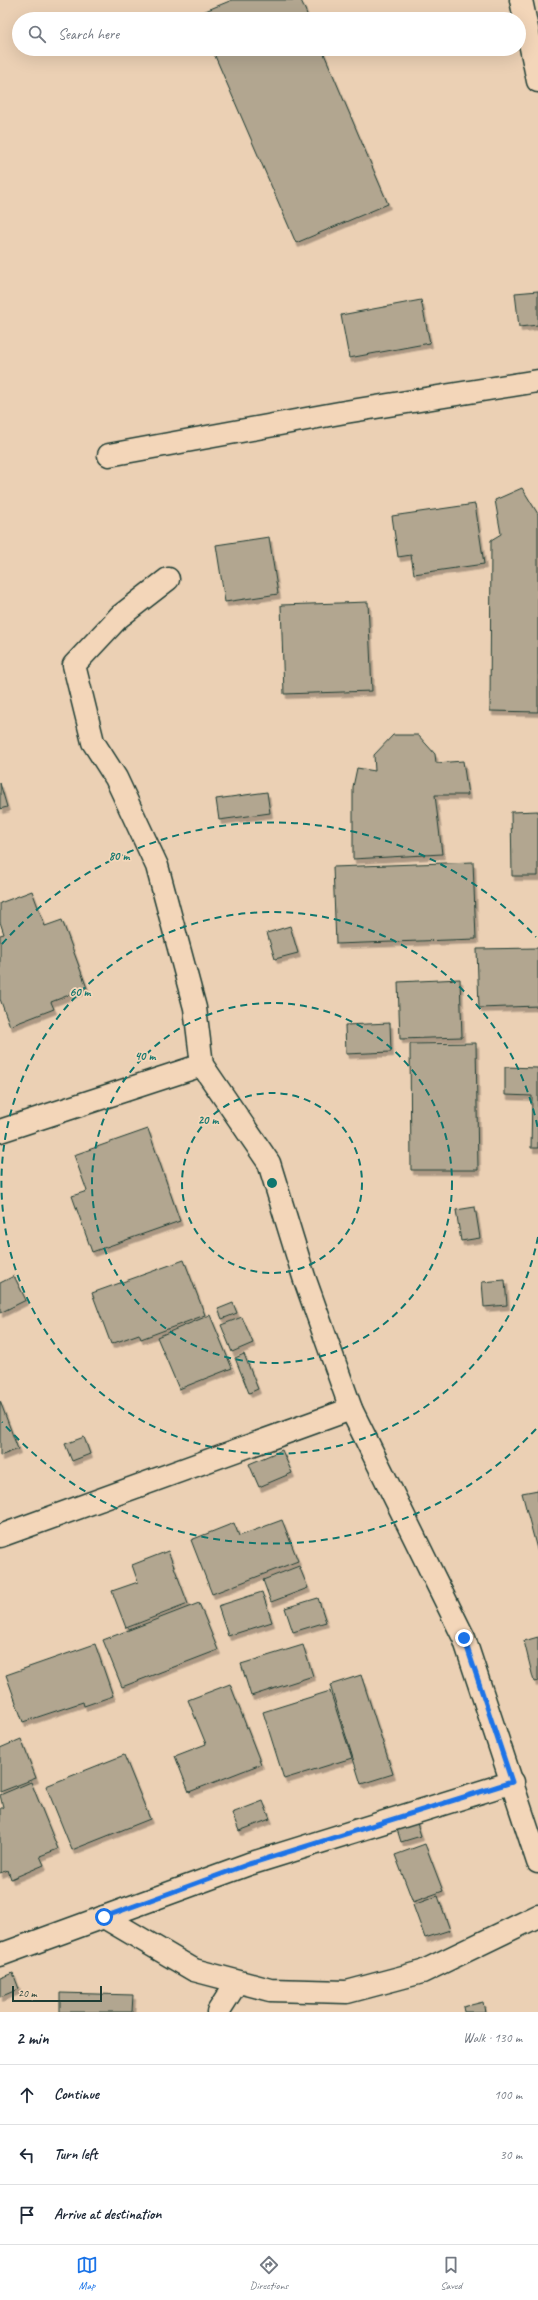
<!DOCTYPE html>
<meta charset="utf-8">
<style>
:root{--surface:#fff;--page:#f2f2f3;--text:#1f2937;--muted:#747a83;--line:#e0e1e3;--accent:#1a73e8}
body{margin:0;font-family:Caveat,sans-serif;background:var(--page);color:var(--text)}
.scale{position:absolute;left:12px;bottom:10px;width:90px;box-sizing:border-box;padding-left:4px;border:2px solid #1f3d34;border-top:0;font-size:11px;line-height:14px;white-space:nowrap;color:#1f3d34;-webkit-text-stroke:3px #f3d6b9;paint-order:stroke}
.stop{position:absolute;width:12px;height:12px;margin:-9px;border:3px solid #1a73e8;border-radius:50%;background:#fff}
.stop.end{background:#1a73e8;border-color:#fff;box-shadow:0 1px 4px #0008}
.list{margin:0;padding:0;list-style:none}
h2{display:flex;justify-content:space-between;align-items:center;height:52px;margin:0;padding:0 16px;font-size:17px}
h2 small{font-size:13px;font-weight:400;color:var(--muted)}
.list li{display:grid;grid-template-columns:26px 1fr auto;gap:12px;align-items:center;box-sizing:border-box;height:60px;padding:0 16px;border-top:1px solid var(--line)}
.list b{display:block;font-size:15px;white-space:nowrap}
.list em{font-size:13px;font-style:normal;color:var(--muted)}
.icon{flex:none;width:22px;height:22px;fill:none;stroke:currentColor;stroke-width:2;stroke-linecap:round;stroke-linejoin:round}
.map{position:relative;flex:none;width:538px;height:2012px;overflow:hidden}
.search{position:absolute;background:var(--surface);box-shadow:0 4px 16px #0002;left:12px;right:12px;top:12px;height:44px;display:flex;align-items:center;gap:10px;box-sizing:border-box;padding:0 14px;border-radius:22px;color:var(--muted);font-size:15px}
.sheet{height:232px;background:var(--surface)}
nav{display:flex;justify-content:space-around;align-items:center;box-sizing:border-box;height:56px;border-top:1px solid var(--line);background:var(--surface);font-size:11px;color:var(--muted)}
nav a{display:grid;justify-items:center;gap:2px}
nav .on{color:var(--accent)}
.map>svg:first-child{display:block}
</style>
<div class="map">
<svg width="538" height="2012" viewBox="0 0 538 2012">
<defs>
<filter id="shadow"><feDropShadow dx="2.5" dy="4.5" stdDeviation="0" flood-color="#0004"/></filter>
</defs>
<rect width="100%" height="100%" fill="#ebd0b4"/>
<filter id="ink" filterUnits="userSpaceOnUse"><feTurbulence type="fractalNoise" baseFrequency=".025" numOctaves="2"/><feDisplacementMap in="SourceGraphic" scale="8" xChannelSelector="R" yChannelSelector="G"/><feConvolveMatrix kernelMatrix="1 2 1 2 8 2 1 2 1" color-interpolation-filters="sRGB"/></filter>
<g filter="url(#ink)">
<g fill="#b2a690" stroke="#1f3d34" filter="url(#shadow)">
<polygon points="232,0 301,0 309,19 200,19 198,14"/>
<polygon points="212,49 322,49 388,204 296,243"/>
<polygon points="538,291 538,325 519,327 515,293"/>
<polygon points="421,300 430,343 349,358 341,315"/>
<polygon points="522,488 538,514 538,712 490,711 491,540 501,534 495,500"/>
<polygon points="475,504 484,564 414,574 411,555 398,557 392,516"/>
<polygon points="269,537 278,594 225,602 216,545"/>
<polygon points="368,602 372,691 284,694 281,605"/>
<polygon points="393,735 418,735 435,754 436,763 463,761 468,795 435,795 442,854 353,859 353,787 357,768 375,771 374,755"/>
<polygon points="0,783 7,807 0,809"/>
<polygon points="267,792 270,813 219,820 216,799"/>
<polygon points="538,811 538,876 512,876 511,812"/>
<polygon points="473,862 476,939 336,944 333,867"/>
<polygon points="32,891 45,926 62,920 87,988 51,1002 54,1009 10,1026 0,999 0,935 4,934 0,922 0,903"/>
<polygon points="290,926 298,953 275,959 267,933"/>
<polygon points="538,948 538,1006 479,1008 477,949"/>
<polygon points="460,979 462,1037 400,1039 398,982"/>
<polygon points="390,1023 391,1052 346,1054 345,1025"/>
<polygon points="476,1043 478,1170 411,1170 410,1044"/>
<polygon points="505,1067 538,1068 538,1148 531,1148 532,1096 505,1095"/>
<polygon points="148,1129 180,1221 92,1252 72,1196 87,1191 74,1155"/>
<polygon points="475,1207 480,1238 461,1241 456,1210"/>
<polygon points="184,1260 205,1315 141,1339 139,1334 111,1344 92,1293"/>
<polygon points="14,1276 26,1300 0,1313 0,1283"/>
<polygon points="505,1280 507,1305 484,1307 482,1282"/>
<polygon points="233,1303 237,1313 222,1319 218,1309"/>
<polygon points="210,1315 232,1368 179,1389 157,1337"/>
<polygon points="242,1317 253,1343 232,1352 221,1325"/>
<polygon points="244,1354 258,1389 249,1393 235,1358"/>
<polygon points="0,1401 18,1449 0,1456"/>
<polygon points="84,1437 90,1454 72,1461 65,1444"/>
<polygon points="282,1450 292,1473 259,1487 249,1464"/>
<polygon points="538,1490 538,1553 522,1493"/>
<polygon points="282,1520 298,1561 212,1594 191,1540 234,1523 239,1536"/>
<polygon points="168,1551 188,1604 126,1628 112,1591 138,1582 132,1565"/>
<polygon points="299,1566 308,1588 271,1602 263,1580"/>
<polygon points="262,1592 272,1622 228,1636 218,1606"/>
<polygon points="318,1598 326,1622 293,1632 285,1608"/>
<polygon points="199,1603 218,1650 122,1687 103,1640"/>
<polygon points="538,1637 538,1681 534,1682 524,1641"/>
<polygon points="95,1644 113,1696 84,1706 83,1702 23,1722 6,1675"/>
<polygon points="303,1645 313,1676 251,1696 241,1664"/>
<polygon points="361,1675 393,1774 361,1784 330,1685"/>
<polygon points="230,1684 261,1764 189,1792 175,1756 206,1744 188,1700"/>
<polygon points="330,1691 352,1758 284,1779 263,1712"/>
<polygon points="21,1739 36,1778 0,1792 0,1748"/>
<polygon points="124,1755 150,1819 72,1850 46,1786"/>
<polygon points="31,1782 58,1849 40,1856 44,1865 11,1879 8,1870 0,1873 0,1809 3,1807 0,1795"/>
<polygon points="263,1801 270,1819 239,1831 232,1813"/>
<polygon points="416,1820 421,1836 401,1842 396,1826"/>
<polygon points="425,1844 443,1891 413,1902 395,1855"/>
<polygon points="438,1896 450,1930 425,1938 413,1905"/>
<polygon points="13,1973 19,1989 0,1997 0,1978"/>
<polygon points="60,1993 133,1995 132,2012 60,2012"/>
<polygon points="483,2002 485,2012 464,2012 463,2007"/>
</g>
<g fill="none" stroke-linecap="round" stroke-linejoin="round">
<defs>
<g id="minor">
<polyline points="521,0 538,81"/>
<polyline points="109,455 345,412 538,381"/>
<polyline points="168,579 119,617 74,665 93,742 116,778 157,866 195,1008 202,1065 269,1163 304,1277 351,1409 464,1638 538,1862"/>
<polyline points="0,1131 202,1065"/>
<polyline points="0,1536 351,1409"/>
<polyline points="104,1917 194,1970 270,1990 347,1992 422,1972 538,1916"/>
<polyline points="0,1955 249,1864 513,1782"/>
<polyline points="218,2012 237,1982"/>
</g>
</defs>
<use href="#minor" stroke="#1f3d34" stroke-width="25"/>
<use href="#minor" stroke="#f3d6b9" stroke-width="22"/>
</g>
</g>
<g fill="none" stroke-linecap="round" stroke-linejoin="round" filter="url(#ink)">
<polyline stroke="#1a73e8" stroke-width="5" points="104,1917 249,1864 512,1782 464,1638"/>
</g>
<g fill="none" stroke="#0f766e" stroke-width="2" stroke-dasharray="7 5">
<circle cx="272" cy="1183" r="90"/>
<circle cx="272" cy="1183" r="180"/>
<path d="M538 1237A271 271 0 1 1 538 1129"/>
<path d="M536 1429A361 361 0 0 1 2 1422M2 944A361 361 0 0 1 536 937"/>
</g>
<circle cx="272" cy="1183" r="6" fill="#0f766e" stroke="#f3d6b9" stroke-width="2"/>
<g font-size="12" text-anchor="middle" font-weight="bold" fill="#0f766e" stroke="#f3d6b9" stroke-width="3.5" stroke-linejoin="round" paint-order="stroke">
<text x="119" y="860">80 m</text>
<text x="80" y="996">60 m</text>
<text x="145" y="1060">40 m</text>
<text x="208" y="1124">20 m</text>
</g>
</svg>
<div class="scale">20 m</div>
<div class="stop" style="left:104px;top:1917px"></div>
<div class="stop end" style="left:464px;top:1638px"></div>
<div class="search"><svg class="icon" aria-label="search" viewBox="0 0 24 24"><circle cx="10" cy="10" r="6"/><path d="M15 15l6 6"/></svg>Search here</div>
</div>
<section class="sheet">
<h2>2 min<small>Walk · 130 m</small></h2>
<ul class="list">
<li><svg class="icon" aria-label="ahead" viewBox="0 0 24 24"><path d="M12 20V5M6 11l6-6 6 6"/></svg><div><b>Continue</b></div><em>100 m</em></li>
<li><svg class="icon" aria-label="left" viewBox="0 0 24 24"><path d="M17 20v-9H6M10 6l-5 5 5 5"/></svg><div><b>Turn left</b></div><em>30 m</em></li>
<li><svg class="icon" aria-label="arrive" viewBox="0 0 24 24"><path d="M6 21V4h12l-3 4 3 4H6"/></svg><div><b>Arrive at destination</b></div></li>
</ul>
</section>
<nav>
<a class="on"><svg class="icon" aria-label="map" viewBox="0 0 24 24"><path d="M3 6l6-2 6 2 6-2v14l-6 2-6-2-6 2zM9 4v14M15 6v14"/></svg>Map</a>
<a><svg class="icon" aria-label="directions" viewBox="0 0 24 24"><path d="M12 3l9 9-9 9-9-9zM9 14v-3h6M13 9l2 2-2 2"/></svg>Directions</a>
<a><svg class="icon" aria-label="saved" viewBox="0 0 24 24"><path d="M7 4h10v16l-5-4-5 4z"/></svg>Saved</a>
</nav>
